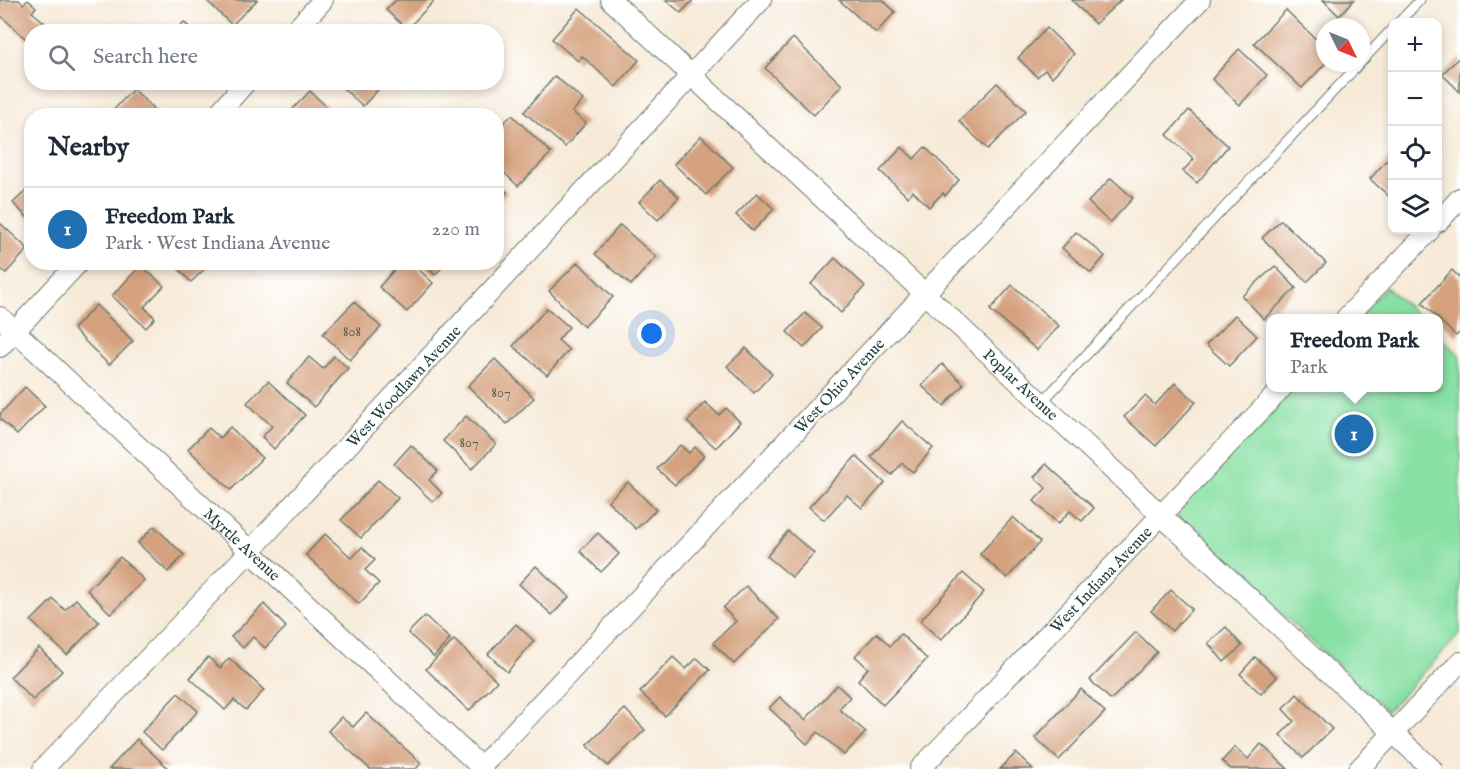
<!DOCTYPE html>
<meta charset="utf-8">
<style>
:root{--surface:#fff;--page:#f6f6f7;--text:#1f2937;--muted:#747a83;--line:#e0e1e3;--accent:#1f6fb2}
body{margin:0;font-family:"IM FELL English",serif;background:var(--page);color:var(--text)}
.controls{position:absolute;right:18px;top:18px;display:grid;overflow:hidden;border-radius:12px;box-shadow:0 3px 9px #0003}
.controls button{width:54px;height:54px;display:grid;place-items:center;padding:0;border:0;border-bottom:2px solid var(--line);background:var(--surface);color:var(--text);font:30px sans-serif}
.compass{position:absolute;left:1316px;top:18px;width:54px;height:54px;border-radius:50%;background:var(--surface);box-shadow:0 3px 9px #0003;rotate:133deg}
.you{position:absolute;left:652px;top:334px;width:21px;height:21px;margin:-15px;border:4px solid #fff;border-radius:50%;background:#1a73e8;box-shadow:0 0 0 9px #1a73e833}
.badge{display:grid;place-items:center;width:39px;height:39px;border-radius:50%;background:var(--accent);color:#fff;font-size:20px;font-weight:700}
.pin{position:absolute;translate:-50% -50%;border:3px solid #fff;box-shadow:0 2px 6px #0006}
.popup{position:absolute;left:1266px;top:314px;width:177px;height:78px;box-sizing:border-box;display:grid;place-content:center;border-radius:12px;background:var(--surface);filter:drop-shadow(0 2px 4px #0005);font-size:20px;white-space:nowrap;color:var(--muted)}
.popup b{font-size:22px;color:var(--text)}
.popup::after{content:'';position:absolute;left:50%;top:100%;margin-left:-12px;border:12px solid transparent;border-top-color:var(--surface)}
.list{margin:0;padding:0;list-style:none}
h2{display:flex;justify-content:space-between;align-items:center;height:78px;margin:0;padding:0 24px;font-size:26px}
h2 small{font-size:20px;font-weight:400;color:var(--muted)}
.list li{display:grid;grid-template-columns:39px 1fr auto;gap:18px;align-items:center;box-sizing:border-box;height:84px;padding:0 24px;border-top:2px solid var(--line)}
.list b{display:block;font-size:22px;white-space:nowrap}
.list p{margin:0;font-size:20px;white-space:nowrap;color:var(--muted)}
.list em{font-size:20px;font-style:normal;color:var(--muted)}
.icon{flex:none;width:33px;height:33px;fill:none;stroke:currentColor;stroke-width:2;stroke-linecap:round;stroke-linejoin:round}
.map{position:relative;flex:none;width:1460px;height:769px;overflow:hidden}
.search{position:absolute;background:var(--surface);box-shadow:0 3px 9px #0003;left:24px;top:24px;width:480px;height:66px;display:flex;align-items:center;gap:15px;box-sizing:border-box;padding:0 21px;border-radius:24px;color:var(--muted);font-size:22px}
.panel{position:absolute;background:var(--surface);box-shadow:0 3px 9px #0003;left:24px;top:108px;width:480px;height:162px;border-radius:24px}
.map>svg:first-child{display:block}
</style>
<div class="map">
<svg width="1460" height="769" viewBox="0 0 1460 769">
<rect width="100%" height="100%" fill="#fff"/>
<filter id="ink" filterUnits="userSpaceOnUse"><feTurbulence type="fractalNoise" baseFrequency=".0167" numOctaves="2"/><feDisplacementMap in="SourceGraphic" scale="12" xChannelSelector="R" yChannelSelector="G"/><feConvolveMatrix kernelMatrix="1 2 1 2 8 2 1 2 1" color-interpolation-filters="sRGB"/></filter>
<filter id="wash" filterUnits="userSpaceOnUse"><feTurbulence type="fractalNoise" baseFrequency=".008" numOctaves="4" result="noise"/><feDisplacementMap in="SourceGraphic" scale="24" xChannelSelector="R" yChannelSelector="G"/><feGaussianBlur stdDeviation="1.35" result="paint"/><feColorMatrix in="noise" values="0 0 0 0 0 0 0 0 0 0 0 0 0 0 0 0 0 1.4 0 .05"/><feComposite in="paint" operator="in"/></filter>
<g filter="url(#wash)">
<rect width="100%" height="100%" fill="#f7ead8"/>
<g fill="#89e0a4" stroke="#548e6c" stroke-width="1.5">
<polygon points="1386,287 1421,318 1357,318"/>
<polygon points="1438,335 1460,355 1460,634 1387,711 1173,513 1292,388 1438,388"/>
</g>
<g id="blocks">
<g fill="#d5a17e">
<polygon points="0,0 19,0 23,4 28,0 36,7 32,12 44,22 35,32 32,32 32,35 27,40 0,15"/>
<polygon points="206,0 257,0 232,25"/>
<polygon points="396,0 435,0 407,29 386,10"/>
<polygon points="666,0 693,0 681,13"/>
<polygon points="839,0 883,0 895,12 876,33"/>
<polygon points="1072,0 1121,0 1095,24"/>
<polygon points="1323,0 1354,0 1339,16"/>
<polygon points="579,8 639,60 616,87 582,56 578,61 552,39"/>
<polygon points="1286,10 1325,48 1325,64 1302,88 1254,43"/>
<polygon points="184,22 194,32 174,32"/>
<polygon points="1047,28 1074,54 1052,77 1045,70 1037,77 1018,58"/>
<polygon points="793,38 842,85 814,115 765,68"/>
<polygon points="1239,49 1267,75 1240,105 1212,79"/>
<polygon points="1460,57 1460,92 1442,74"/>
<polygon points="555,76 583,100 572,112 586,123 565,147 524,112"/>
<polygon points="336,82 385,82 363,106"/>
<polygon points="997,83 1026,111 988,149 959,121"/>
<polygon points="133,89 153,108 146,116 108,116"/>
<polygon points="310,91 336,116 286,116"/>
<polygon points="1189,110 1228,146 1197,183 1183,171 1194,159 1167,135"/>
<polygon points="512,115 551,153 518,186 496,165 496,130"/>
<polygon points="701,136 733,167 706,195 674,164"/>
<polygon points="902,147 914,159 925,147 959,180 945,196 943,193 929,207 913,191 908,197 880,171"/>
<polygon points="1392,154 1392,199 1370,179"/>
<polygon points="1111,178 1133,198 1110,223 1088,202"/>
<polygon points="660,180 679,197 658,220 639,202"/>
<polygon points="496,183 507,192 496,203"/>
<polygon points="32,185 32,222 13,203"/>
<polygon points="757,193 774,209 753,231 736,215"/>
<polygon points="1281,220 1326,263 1307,282 1262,238"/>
<polygon points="0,223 28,249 6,273 0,268"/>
<polygon points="620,225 656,257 631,285 595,254"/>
<polygon points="1076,232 1105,256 1091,273 1062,248"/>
<polygon points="835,258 865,286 841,313 811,284"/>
<polygon points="172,262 212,262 191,282"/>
<polygon points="401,262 411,262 433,283 407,312 379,287"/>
<polygon points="422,262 447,262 435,275"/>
<polygon points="578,262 613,297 584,327 549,291"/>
<polygon points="141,265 164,286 144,307 155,318 146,328 112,296"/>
<polygon points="1275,266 1296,288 1264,319 1242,296"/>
<polygon points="1452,270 1460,278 1460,332 1456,336 1422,303"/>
<polygon points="1012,285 1059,326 1037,350 990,310"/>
<polygon points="354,302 381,327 350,360 323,334"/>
<polygon points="96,305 133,341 109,365 73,329"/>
<polygon points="547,308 569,327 558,340 569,350 547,375 513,346"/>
<polygon points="805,313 822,328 804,348 787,332"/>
<polygon points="1235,315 1257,336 1229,366 1206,345"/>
<polygon points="746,348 772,374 754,393 727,366"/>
<polygon points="334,356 348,368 314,407 287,383 309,357 323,369"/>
<polygon points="495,359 534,398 507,424 468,386"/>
<polygon points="942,364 964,384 944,406 922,386"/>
<polygon points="268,381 305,415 274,449 262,437 272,426 247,403"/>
<polygon points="1175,383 1196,402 1156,446 1124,417 1145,396 1155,405"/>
<polygon points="25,387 45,406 17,435 0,419 0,414"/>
<polygon points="705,402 719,415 726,408 740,422 716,448 687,422"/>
<polygon points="466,416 496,444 472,469 443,441"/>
<polygon points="902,421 933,448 913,472 902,463 892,475 871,457"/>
<polygon points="230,427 262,458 231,490 188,449 209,428 220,438"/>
<polygon points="411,445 438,471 429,480 442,493 433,502 394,464"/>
<polygon points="680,445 689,453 695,447 704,456 675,485 657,469"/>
<polygon points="856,456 885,483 862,508 847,495 824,520 809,507"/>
<polygon points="1046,464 1094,508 1082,521 1070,511 1058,524 1034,501 1046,488 1034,477"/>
<polygon points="378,480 398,498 361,538 341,520"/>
<polygon points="628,482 656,510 636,529 608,501"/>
<polygon points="1013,517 1040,542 1007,578 980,554"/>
<polygon points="154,526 184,555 168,572 138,543"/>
<polygon points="788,531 814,553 792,577 767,556"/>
<polygon points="598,533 619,554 601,572 580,551"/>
<polygon points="325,534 352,558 362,547 375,560 365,570 379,583 359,604 306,555"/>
<polygon points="120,557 144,580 111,614 87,590"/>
<polygon points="536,566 569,597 552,615 519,584"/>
<polygon points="963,573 984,592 941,640 920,621"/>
<polygon points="746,586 779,619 734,664 713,643 736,621 723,608"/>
<polygon points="1171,590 1192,609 1172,631 1151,611"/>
<polygon points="53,599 65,610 76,599 99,622 67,655 31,621"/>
<polygon points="264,604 286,627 265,648 253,637 243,648 231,637"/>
<polygon points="425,616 450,639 434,657 408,633"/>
<polygon points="516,624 534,641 507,672 488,654"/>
<polygon points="1226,627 1242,646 1224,662 1208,643"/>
<polygon points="1136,632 1157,652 1111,700 1090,680"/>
<polygon points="877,633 890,646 901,634 927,659 883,705 858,680 868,668 855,656"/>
<polygon points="454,640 497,681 469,711 426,669"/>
<polygon points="39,648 62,671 33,700 10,677"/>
<polygon points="208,657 220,668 229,658 264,690 246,710 234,700 225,710 190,678"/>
<polygon points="673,657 686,669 697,658 710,670 665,716 640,692"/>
<polygon points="1255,657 1277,677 1261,694 1240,674"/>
<polygon points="837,685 850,697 839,709 866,732 844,755 818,732 807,744 769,708 780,697 805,720"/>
<polygon points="1081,689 1105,712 1059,760 1035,738"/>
<polygon points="178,693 198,711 162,750 142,732"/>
<polygon points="1297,694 1332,729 1303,758 1280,735 1294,721 1283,709"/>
<polygon points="625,709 645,730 608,766 587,745"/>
<polygon points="366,713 421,763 416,769 370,769 328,731 341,717 353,727"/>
<polygon points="137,739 169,769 109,769"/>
<polygon points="1261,744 1288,769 1231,769 1222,761 1235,747 1248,759"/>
<polygon points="1016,753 1033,769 1000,769"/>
</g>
</g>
</g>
<g filter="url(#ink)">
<use href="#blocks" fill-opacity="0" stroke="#6b7a6d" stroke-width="1.5"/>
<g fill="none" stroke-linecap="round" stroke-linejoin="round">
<defs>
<g id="service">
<polyline points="1399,22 1420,0"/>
<polyline points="1042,402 1392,29"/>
</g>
<g id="minor">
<path id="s1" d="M 611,0 L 1432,769"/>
<polyline points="294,32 323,0"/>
<polyline points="216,116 246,82"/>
<polyline points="1438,222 1460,198"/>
<path id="s2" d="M 0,317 L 483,769"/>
<polyline points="1346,318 1430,230"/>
<polyline points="0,347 79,262"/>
<path id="s3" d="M 43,769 L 251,550 L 761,0"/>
<path id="s4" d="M 479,769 L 1200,0"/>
<path id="s5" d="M 920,769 L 1282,388"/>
<polyline points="1359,769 1460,662"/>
</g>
</defs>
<use href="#service" stroke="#6b7a6d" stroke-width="11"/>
<use href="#minor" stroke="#6b7a6d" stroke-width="22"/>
<use href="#service" stroke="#fff" stroke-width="9"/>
<use href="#minor" stroke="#fff" stroke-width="20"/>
</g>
</g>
<g text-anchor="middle" stroke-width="5" stroke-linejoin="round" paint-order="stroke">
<g font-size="14" fill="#4c5646">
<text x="352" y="336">808</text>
<text x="501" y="397">807</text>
<text x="469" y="447">807</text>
</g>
<g font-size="16" fill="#1f3d34" stroke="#fff">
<text dy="6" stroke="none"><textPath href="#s1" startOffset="562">Poplar Avenue</textPath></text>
<text dy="6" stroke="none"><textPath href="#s4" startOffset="526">West Ohio Avenue</textPath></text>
<text dy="6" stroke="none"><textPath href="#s3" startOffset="526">West Woodlawn Avenue</textPath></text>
<text dy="6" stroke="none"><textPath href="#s2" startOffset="332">Myrtle Avenue</textPath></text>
<text dy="6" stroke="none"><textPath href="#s5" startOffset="262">West Indiana Avenue</textPath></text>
</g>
</g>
</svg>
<div class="controls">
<button>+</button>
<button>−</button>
<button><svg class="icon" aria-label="locate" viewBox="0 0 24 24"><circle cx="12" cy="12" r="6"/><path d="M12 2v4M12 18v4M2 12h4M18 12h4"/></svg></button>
<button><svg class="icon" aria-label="layers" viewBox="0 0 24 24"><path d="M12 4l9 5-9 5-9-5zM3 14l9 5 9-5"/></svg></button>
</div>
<svg class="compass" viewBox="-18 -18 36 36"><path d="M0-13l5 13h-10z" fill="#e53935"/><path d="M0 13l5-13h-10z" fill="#747a83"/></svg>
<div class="you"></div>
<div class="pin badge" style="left:1354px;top:434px">1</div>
<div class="popup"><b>Freedom Park</b>Park</div>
<div class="search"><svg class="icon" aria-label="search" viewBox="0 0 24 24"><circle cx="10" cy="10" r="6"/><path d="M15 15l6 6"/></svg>Search here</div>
<section class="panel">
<h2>Nearby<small></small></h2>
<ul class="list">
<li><span class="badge">1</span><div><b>Freedom Park</b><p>Park · West Indiana Avenue</p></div><em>220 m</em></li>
</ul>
</section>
</div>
